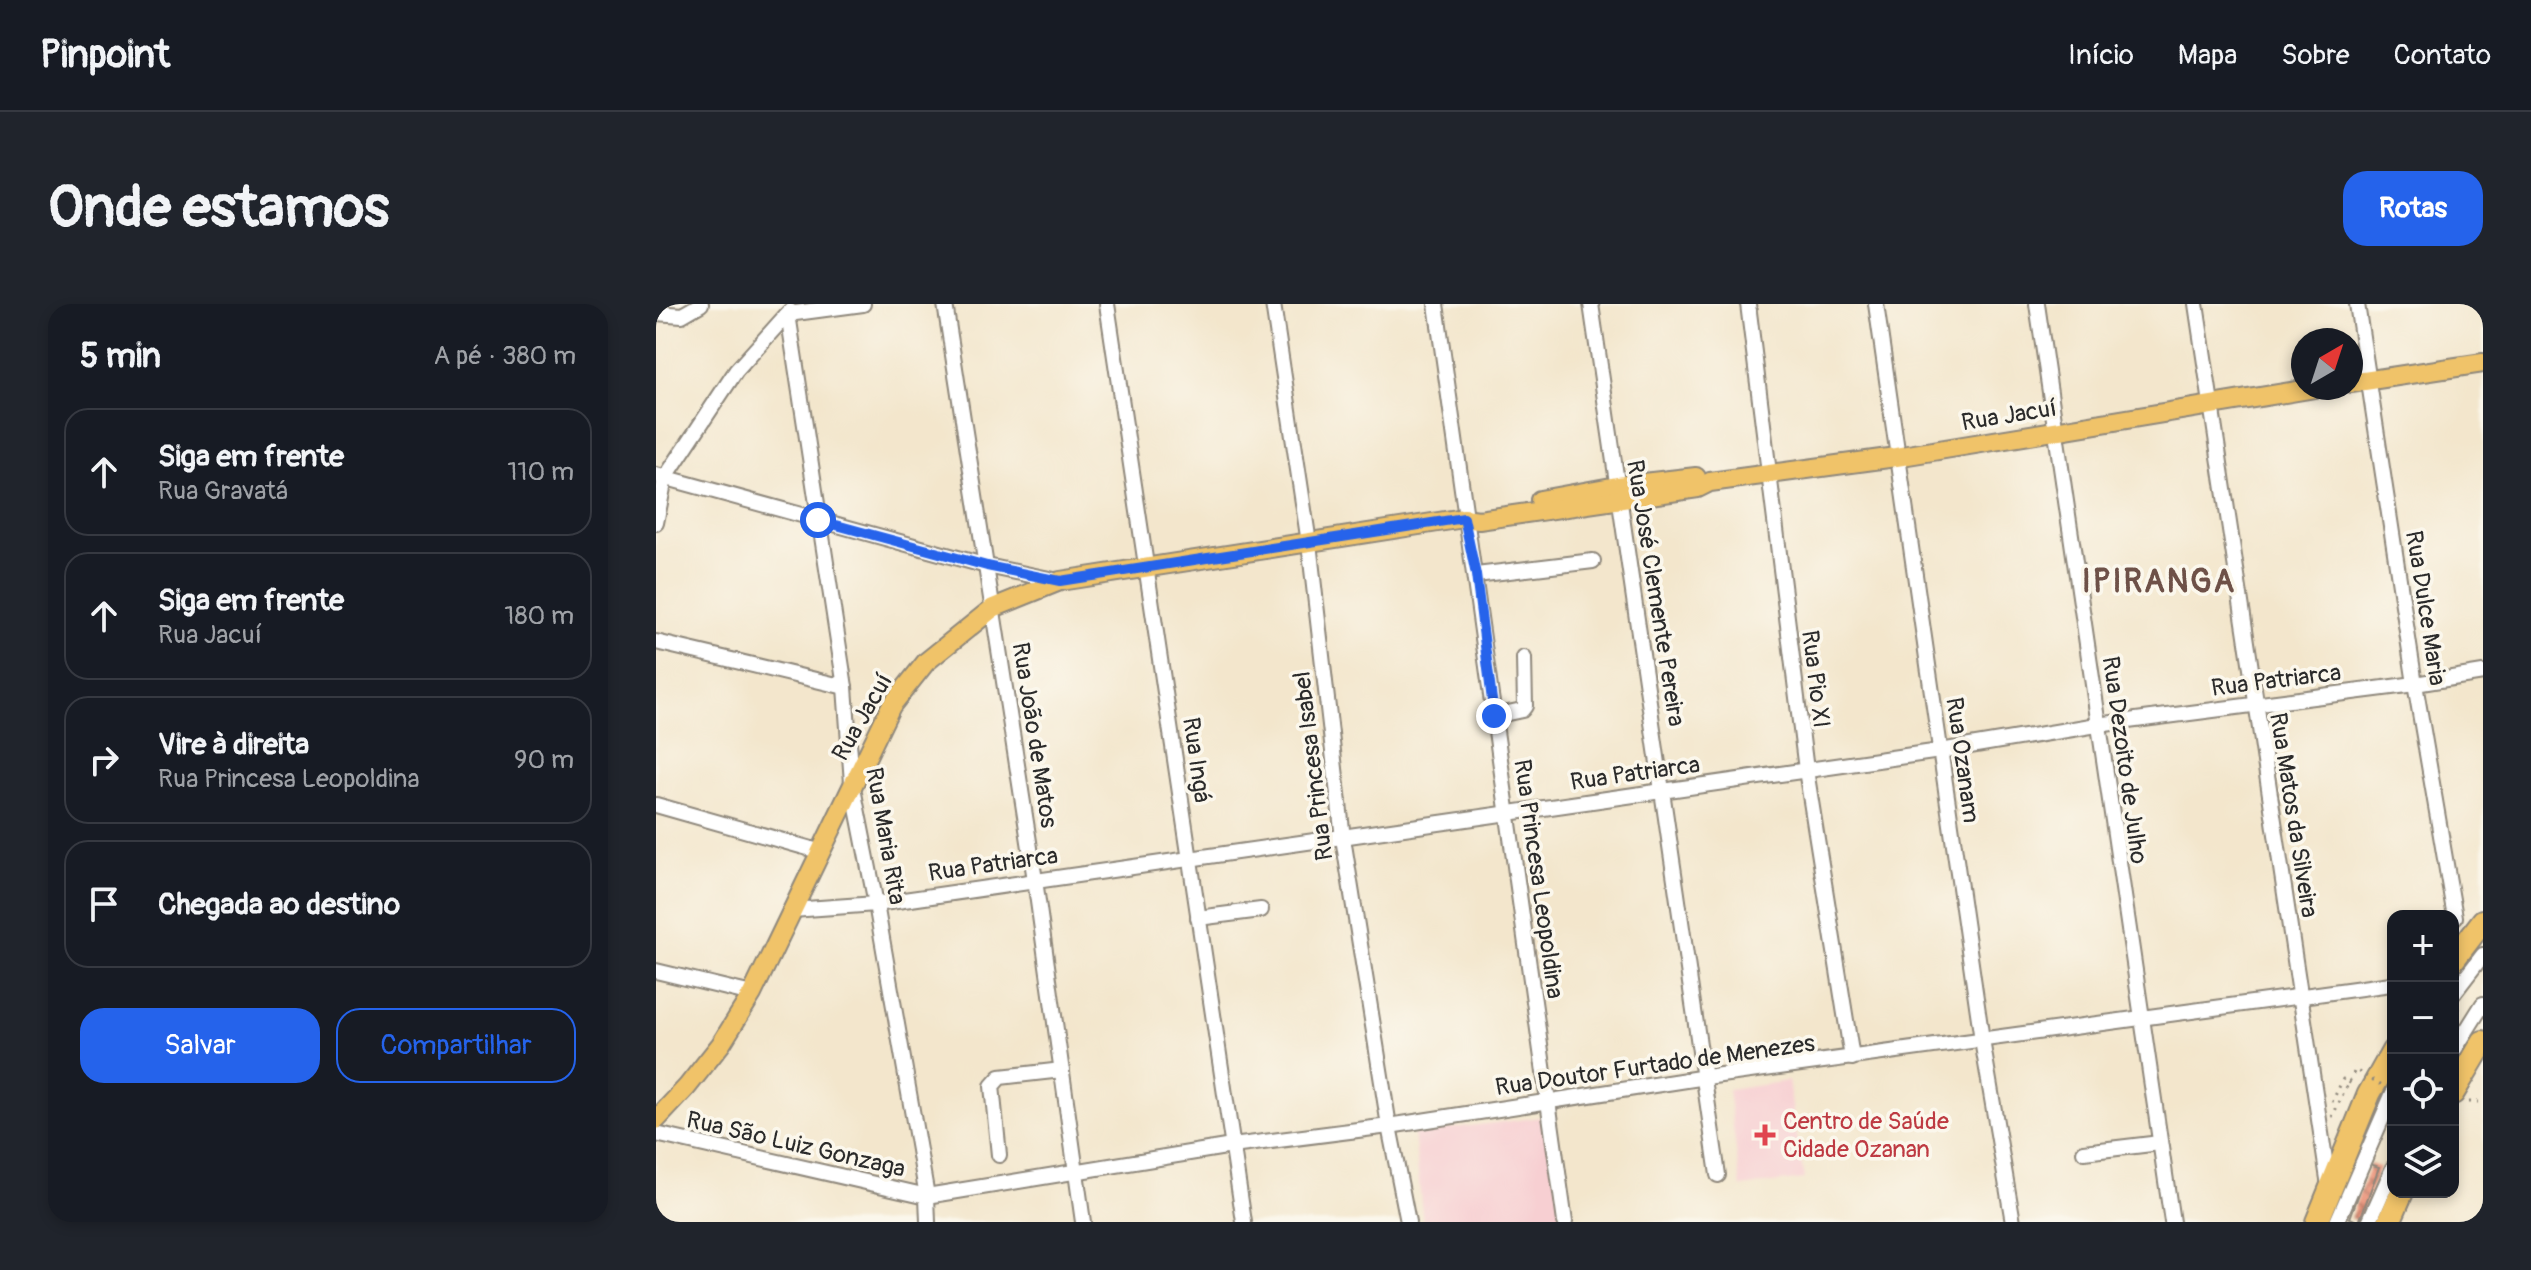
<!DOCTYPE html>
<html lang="pt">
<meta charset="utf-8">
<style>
:root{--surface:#171b24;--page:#20242c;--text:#f1f3f6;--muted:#9ea1a6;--line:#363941;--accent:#2563eb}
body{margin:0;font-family:Pangolin,sans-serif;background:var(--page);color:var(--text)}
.controls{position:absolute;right:24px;bottom:24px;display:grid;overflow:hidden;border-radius:16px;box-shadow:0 4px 12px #0003}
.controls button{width:72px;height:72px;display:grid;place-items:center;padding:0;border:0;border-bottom:2px solid var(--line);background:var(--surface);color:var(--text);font:40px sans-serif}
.compass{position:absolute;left:1635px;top:24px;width:72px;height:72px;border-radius:50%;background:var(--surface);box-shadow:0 4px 12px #0003;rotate:39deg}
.stop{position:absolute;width:24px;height:24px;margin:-18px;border:6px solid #2563eb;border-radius:50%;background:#fff}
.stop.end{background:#2563eb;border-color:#fff;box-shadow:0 2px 8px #0008}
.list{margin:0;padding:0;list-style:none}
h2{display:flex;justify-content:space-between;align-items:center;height:104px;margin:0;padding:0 32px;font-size:34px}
h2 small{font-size:26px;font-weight:400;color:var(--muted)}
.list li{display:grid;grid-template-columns:52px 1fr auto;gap:24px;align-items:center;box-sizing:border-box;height:128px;margin:0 16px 16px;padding:0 16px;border:2px solid var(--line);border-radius:24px}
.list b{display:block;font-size:30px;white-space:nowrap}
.list p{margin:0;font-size:26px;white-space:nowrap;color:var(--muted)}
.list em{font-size:26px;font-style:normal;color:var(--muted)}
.actions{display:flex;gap:16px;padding:24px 32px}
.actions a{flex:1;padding:18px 0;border:2px solid var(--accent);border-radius:24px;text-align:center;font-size:28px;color:var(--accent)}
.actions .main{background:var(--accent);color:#fff}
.icon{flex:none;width:44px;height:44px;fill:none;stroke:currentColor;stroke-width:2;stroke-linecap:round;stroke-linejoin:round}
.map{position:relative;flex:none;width:1827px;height:918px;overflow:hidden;border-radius:24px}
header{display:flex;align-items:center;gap:48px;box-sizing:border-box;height:112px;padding:0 40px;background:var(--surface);border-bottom:2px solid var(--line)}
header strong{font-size:38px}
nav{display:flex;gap:44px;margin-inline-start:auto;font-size:28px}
.intro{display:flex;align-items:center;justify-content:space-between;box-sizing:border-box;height:192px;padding:0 48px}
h1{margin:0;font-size:56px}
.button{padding:20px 36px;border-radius:24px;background:var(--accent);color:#fff;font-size:28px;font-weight:700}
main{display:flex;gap:48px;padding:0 48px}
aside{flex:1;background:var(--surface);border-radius:24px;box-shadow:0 4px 12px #0003}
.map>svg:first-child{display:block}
</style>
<header>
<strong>Pinpoint</strong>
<nav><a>Início</a><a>Mapa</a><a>Sobre</a><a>Contato</a></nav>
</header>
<div class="intro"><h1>Onde estamos</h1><a class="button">Rotas</a></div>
<main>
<aside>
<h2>5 min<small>A pé · 380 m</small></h2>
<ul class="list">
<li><svg class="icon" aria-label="ahead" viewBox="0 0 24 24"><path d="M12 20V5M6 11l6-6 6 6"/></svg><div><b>Siga em frente</b><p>Rua Gravatá</p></div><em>110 m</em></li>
<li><svg class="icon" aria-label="ahead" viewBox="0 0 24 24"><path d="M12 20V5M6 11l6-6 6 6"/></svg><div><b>Siga em frente</b><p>Rua Jacuí</p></div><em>180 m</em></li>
<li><svg class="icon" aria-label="right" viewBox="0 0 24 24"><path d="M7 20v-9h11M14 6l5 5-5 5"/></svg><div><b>Vire à direita</b><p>Rua Princesa Leopoldina</p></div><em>90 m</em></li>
<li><svg class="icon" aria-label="arrive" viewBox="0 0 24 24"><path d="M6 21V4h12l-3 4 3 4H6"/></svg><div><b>Chegada ao destino</b></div></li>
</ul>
<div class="actions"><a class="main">Salvar</a><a>Compartilhar</a></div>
</aside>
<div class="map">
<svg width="1827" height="918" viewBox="0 0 1827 918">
<defs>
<pattern id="building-cross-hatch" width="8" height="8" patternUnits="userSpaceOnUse" patternTransform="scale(2)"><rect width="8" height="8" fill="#eb987f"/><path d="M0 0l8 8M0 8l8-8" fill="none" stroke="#bf7c68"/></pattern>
</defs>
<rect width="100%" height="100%" fill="#fbf7ec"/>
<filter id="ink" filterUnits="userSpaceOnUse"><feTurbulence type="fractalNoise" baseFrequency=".0125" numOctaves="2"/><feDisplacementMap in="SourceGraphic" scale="16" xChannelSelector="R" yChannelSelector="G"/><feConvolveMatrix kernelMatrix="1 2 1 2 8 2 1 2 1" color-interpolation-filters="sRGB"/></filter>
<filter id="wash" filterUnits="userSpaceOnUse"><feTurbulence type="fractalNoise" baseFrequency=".006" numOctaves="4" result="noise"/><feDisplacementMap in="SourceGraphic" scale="32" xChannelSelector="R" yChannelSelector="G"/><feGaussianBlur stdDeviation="1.8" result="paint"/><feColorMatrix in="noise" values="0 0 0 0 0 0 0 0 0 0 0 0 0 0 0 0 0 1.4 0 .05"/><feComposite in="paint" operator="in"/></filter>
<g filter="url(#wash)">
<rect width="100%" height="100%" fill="#f3e6cc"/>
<g fill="#f7cfd2">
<polygon points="1132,777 1148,875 1085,883 1072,786"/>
<polygon points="893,812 908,918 767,918 758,829"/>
</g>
<g id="blocks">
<polygon fill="url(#building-cross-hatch)" points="1714,860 1723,863 1703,918 1694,914"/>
</g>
</g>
<g filter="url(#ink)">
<use href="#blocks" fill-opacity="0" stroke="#8f887c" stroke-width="2"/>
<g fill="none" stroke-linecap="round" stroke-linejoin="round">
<defs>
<g id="minor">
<polyline points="207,0 132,10 189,383 196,479 220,600 271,892 272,918"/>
<polyline points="289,0 379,576 427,918"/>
<polyline points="451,0 588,918"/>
<polyline points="617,0 653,239 687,534 733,822 752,918"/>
<polyline points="780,0 909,918"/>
<polyline points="935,0 1062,871"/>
<polyline points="1092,0 1150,466 1196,754"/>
<polyline points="1220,0 1326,736 1357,918"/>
<polyline points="1381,0 1516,918"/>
<polyline points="1540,0 1673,882"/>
<polyline points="1701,0 1759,380 1799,613"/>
<polyline points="0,9 26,11 45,0"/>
<polyline points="0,171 331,262 403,277"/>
<polyline points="0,219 9,174 80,67 134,7"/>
<polyline points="820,271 937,257"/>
<polyline points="0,338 189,383"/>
<polyline points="838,412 866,406 869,402 868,354"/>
<polyline points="0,501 166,548"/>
<polyline points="136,606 220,600 1284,447 1441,421 1759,380 1827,369"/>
<polyline points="542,614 605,606"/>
<polyline points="0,667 96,690"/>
<polyline points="1797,690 1827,651"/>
<polyline points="1797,748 1827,700"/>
<polyline points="0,830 271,892 576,842 733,822 1050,773 1735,680"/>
<polyline points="1428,848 1504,839"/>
<polyline points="343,851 336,782 344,773 406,766"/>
<polyline points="1681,918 1737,789"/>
<polyline points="1713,918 1737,864"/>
</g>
<g id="major">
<polyline points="1695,79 1827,59"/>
<polyline points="884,196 961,182 1040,173"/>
<polyline points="0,816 31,783 65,740 96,690 235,402 270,358 337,304 404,277 808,214 823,216 1042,184 1054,178 1240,153 1659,84"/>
</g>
<g id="highway">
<polyline points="1797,656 1827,617"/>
<polyline points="1797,789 1827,738"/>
<polyline points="1661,918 1713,790 1737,747"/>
<polyline points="1733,918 1746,888"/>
</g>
</defs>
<use href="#minor" stroke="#8f887c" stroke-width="18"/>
<use href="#major" stroke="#8f887c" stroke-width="22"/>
<use href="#highway" stroke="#8f887c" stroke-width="26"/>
<g stroke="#8f887c" stroke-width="3" stroke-dasharray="2 6" stroke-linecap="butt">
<polyline points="1797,712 1803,703"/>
<polyline points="1676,798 1687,775 1696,780"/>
<polyline points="1813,798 1822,798"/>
</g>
<use href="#minor" stroke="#fff" stroke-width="14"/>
<use href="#major" stroke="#f0c369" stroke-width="18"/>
<use href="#highway" stroke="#f0c369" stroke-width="22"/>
<polyline stroke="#8f887c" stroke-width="3" stroke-dasharray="2 6" stroke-linecap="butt" points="1676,813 1699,766 1737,787"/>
</g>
</g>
<g fill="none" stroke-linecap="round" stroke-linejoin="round" filter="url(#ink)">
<polyline stroke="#2563eb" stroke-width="10" points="162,216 331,262 404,277 808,214 820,271 838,412"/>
</g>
<path fill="#e0444e" stroke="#fbf7ec" stroke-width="3" d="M1105 819h8v8h8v8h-8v8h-8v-8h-8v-8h8z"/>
<g text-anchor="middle" stroke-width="7" stroke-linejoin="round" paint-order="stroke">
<g font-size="24" fill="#2b2b2b" stroke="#fbf7ec">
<text transform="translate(1353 111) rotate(-9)" y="8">Rua Jacuí</text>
<text transform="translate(1000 289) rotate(81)" y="8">Rua José Clemente Pereira</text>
<text transform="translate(1770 304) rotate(81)" y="8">Rua Dulce Maria</text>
<text transform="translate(1160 375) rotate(83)" y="8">Rua Pio XI</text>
<text transform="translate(1620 376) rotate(-7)" y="8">Rua Patriarca</text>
<text transform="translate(206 413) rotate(-60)" y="8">Rua Jacuí</text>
<text transform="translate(379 431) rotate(81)" y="8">Rua João de Matos</text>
<text transform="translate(541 456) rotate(82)" y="8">Rua Ingá</text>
<text transform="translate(1307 456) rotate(82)" y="8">Rua Ozanam</text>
<text transform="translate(1469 456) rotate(82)" y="8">Rua Dezoito de Julho</text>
<text transform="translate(657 462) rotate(-97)" y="8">Rua Princesa Isabel</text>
<text transform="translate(979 469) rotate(-8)" y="8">Rua Patriarca</text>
<text transform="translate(1638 511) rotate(81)" y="8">Rua Matos da Silveira</text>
<text transform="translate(230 532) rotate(80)" y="8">Rua Maria Rita</text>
<text transform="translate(337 560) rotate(-8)" y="8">Rua Patriarca</text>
<text transform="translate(883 575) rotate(82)" y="8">Rua Princesa Leopoldina</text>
<text transform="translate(999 761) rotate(-8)" y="8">Rua Doutor Furtado de Menezes</text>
<text transform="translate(140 840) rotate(13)" y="8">Rua São Luiz Gonzaga</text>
</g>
<g font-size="24" fill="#be3a42" stroke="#fbf7ec" text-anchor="start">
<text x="1127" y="825">Centro de Saúde<tspan x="1127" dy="28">Cidade Ozanan</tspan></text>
</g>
<g font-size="32" font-weight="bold" letter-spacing="2" fill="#6e5148" stroke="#fbf7ec">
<text x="1503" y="288">IPIRANGA</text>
</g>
</g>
</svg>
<div class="controls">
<button>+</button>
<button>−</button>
<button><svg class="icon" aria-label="locate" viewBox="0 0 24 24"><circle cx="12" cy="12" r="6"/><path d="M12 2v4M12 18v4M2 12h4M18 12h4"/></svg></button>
<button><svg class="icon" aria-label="layers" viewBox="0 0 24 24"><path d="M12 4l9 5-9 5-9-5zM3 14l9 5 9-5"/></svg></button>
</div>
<svg class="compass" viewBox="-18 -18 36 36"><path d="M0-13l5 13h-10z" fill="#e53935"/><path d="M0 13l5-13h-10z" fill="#9ea1a6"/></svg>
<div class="stop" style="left:162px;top:216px"></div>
<div class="stop end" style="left:838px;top:412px"></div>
</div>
</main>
